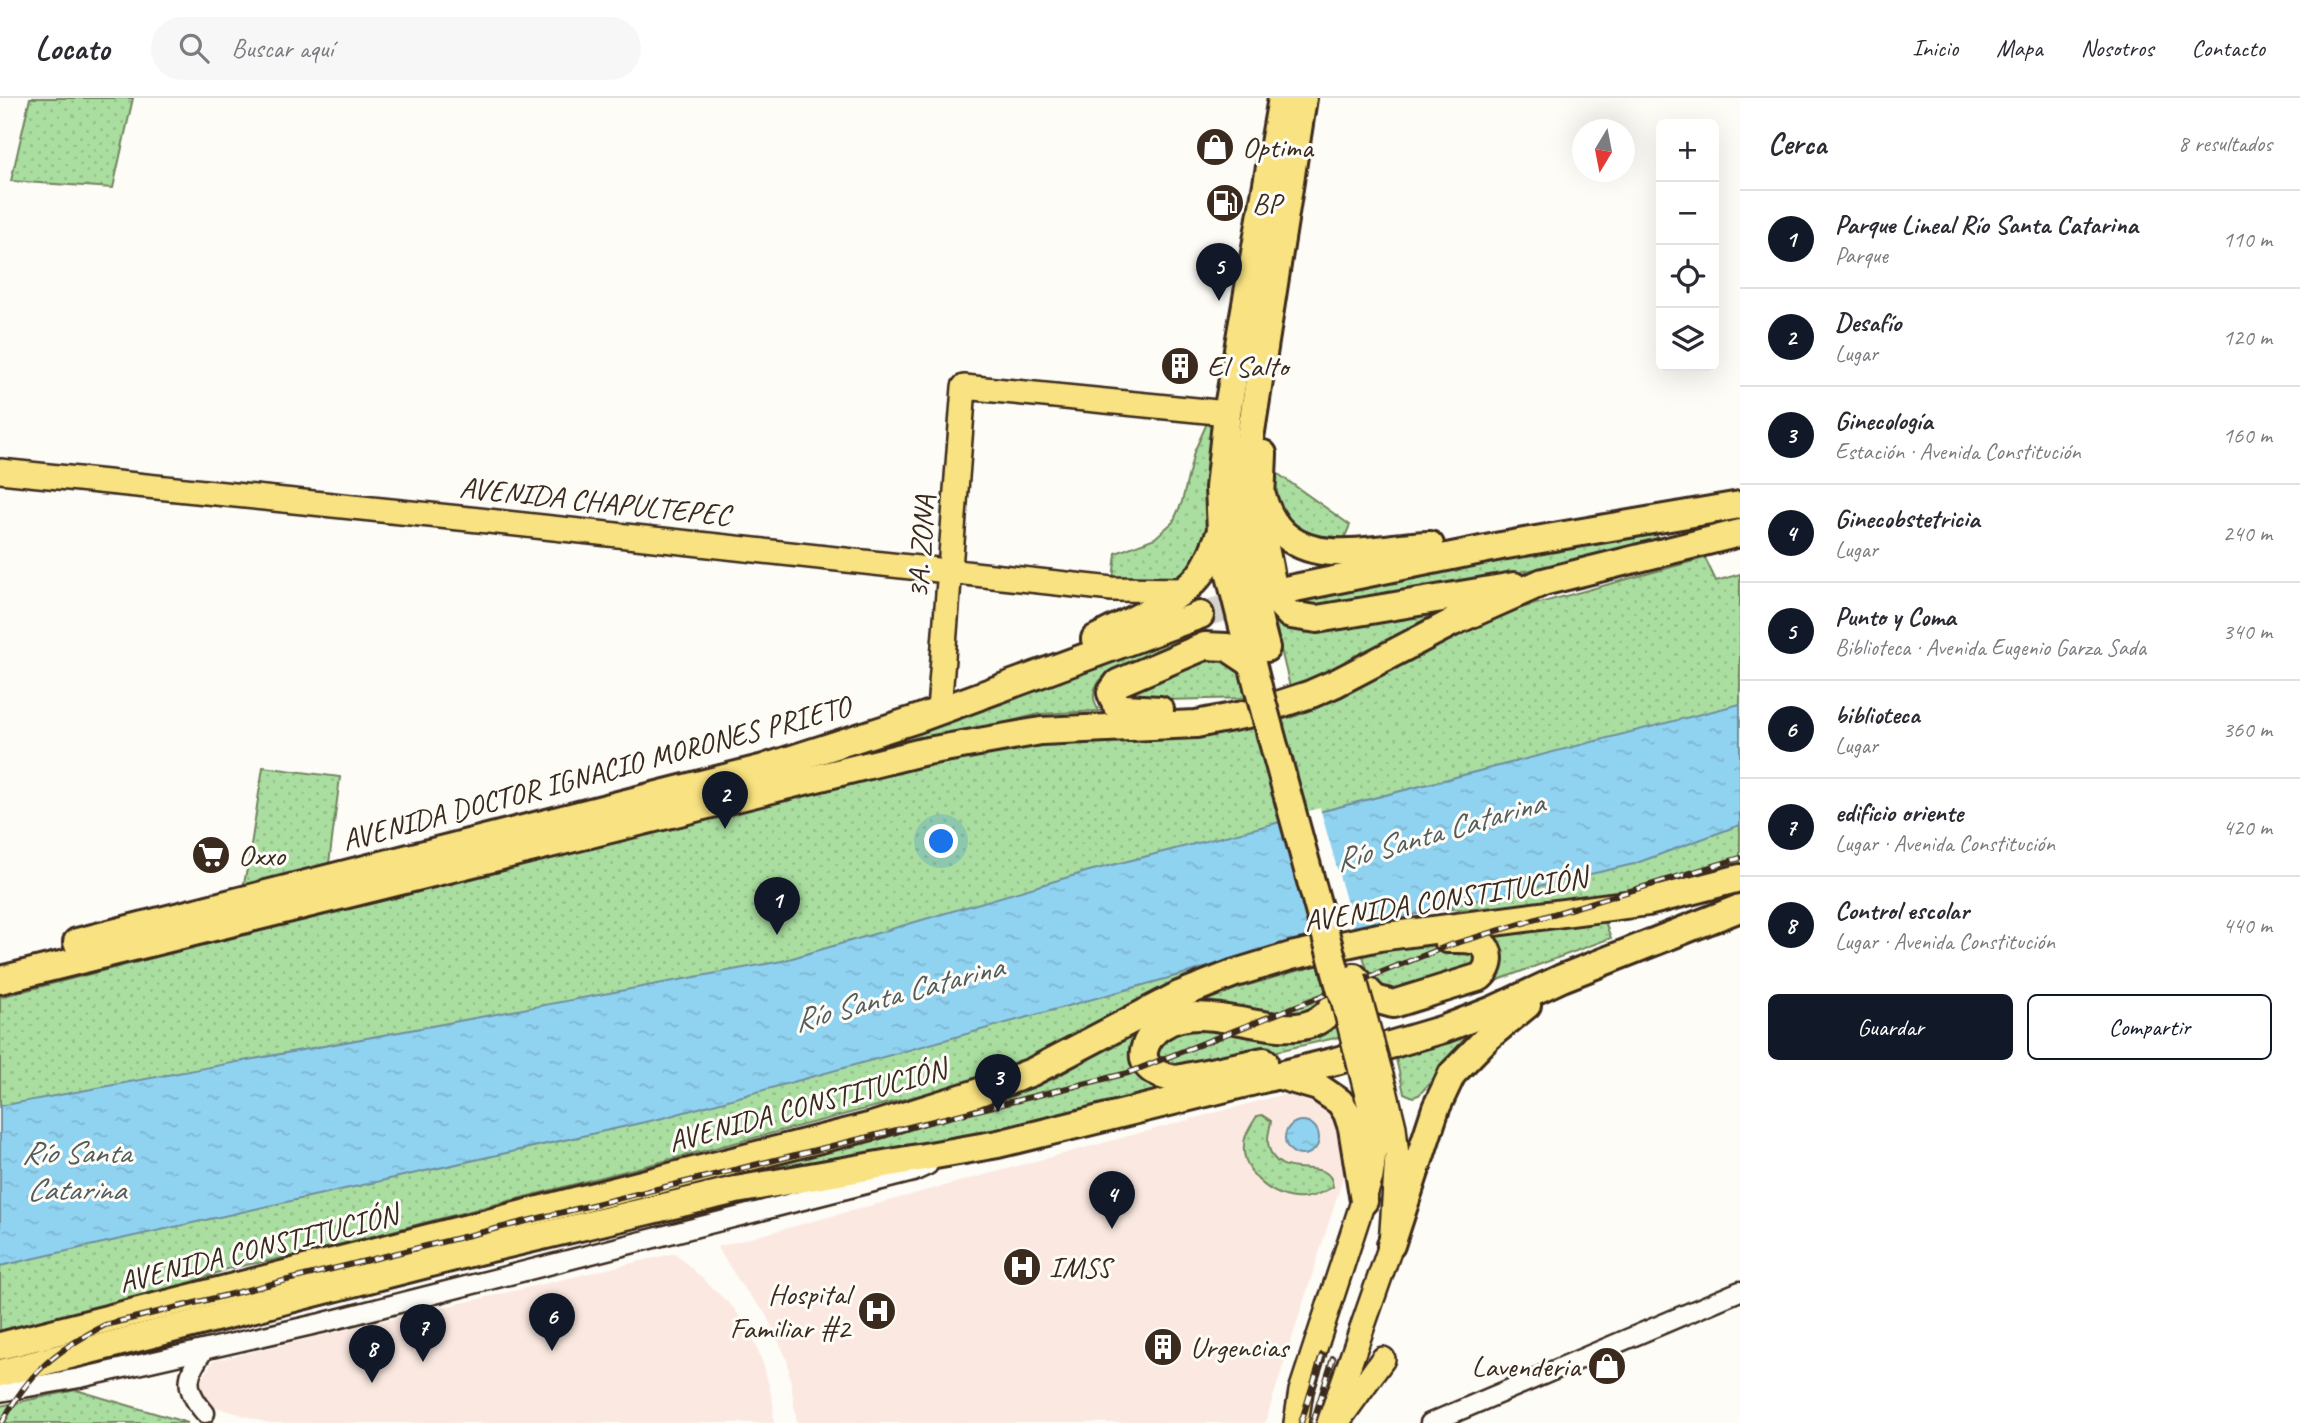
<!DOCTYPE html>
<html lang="es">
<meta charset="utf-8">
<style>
:root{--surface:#fff;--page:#f7f7f7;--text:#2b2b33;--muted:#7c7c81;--line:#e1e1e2;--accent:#111827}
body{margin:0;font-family:Caveat,sans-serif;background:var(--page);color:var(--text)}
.controls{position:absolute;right:21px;top:21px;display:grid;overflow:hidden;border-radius:10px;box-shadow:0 7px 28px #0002}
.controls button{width:63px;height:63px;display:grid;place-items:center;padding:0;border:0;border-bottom:2px solid var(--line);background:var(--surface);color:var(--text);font:35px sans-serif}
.compass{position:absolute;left:1572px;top:21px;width:63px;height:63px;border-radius:50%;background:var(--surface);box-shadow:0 7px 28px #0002;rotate:190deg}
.you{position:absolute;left:942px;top:744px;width:24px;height:24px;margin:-18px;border:5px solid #fff;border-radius:50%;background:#1a73e8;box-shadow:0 0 0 10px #1a73e833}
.badge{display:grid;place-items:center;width:46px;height:46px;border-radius:50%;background:var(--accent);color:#fff;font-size:23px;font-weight:700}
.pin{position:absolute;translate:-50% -58px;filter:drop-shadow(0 2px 4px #0008)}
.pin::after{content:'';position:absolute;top:37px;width:24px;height:21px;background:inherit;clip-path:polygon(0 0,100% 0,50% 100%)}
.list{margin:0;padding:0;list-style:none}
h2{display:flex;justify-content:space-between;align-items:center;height:91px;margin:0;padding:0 28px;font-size:30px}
h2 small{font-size:23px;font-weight:400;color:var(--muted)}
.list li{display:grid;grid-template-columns:46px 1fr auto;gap:21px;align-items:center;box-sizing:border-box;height:98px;padding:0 28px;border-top:2px solid var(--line)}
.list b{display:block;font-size:26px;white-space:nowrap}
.list p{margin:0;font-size:23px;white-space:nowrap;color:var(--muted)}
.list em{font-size:23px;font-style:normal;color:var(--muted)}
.actions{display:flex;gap:14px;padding:21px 28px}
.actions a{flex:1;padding:16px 0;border:2px solid var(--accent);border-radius:10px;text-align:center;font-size:24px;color:var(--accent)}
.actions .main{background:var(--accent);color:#fff}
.icon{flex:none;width:38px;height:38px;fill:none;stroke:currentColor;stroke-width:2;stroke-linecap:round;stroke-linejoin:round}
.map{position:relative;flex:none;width:1740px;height:1325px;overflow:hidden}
header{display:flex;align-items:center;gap:42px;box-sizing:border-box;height:98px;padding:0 35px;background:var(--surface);border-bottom:2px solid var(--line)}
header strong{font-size:33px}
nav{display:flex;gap:38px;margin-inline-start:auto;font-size:24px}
.search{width:490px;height:63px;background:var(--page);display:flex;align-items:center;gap:18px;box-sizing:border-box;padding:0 24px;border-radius:38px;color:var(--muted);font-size:26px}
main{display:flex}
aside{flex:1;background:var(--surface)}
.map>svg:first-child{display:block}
</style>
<header>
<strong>Locato</strong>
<div class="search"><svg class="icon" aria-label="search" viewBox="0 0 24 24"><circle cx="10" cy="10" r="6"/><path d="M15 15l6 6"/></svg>Buscar aquí</div>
<nav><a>Inicio</a><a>Mapa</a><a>Nosotros</a><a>Contacto</a></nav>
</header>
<main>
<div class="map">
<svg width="1740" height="1325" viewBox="0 0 1740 1325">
<defs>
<pattern id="green-dots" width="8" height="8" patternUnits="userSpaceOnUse" patternTransform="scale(1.75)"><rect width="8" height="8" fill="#aadea0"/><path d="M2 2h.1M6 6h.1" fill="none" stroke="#93bf89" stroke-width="1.8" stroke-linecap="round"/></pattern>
<pattern id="water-ripples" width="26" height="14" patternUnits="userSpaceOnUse" patternTransform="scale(1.75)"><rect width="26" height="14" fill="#90d3f1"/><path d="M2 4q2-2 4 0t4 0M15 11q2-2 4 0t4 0" fill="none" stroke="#7db5ce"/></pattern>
</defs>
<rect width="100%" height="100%" fill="#fdfcf7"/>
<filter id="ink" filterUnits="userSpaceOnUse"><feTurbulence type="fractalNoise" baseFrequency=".0143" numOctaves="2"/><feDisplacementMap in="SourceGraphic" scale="14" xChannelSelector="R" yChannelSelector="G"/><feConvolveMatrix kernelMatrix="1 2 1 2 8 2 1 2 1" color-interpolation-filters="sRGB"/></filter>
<g filter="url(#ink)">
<g fill="#fbe9e1">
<polygon points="1298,994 1332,1006 1351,1055 1265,1325 797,1325 787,1261 765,1215 742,1188 717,1149 1281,997"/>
<polygon points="675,1155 734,1210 752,1237 764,1268 773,1304 774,1325 268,1325 209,1307 200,1290 203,1279 213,1263"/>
</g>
<g fill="url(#green-dots)" stroke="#72845f" stroke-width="2">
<polygon points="30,0 133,0 113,90 11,83"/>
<polygon points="1212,314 1219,390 1198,480 1112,491 1116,455 1155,440 1173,424 1182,404 1194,354"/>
<polygon points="1274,373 1350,427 1344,441 1338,446 1292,438 1271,393"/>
<polygon points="1657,436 1658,443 1499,479 1330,510 1291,505 1401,476"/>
<polygon points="1705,460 1716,483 1740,476 1740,772 1557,814 1413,810 1206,874 1153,896 1111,917 1033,962 990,979 307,1155 227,1171 164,1195 0,1237 0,899 702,720 1043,641 1216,636 1296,618 1342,599 1449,536 1492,518"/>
<polygon points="1456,503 1331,575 1290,589 1272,514"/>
<path d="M 1201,530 L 1200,535 L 1192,543 L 1108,575 C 1094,586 1089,597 1099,613 L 1039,616 L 938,641 L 832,662 Z"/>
<polygon points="1205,557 1220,558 1241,573 1248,600 1123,603 1120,592"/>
<polygon points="263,669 340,679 327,781 240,803 248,767"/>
<polygon points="1605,824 1611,840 1490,885 1486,837"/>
<polygon points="1461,845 1472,847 1480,867 1395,900 1375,895 1362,855"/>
<polygon points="1321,866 1329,893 1327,902 1298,921 1179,907"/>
<polygon points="1338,919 1344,938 1180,975 1167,973 1152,951 1166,933"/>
<polygon points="1504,919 1445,968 1419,997 1413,999 1404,995 1396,961"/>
<polygon points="1141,929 1173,990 921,1049 708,1093 703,1074 853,1038 947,1020 1012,998 1057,979"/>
<path d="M 1262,1017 L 1271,1023 C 1270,1031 1267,1038 1268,1045 C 1275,1090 1331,1053 1333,1089 C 1324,1094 1314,1099 1303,1100 C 1272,1103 1234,1070 1246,1037 C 1249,1031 1253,1024 1257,1018 Z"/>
<polygon points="76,1292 188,1325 0,1325 0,1308"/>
</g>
<g fill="url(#water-ripples)" stroke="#6e8f9d" stroke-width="2">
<polygon points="1740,606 1740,727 1634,766 1313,840 663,1020 0,1168 0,1008 782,863 1089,773"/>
<circle cx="1302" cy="1040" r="17"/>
</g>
<polygon fill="#fdfcf7" points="1320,710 1355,834 1315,843 1281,721"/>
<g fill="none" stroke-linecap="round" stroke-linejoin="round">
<polyline stroke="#d6d2cc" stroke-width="26" stroke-dasharray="26 13" stroke-linecap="butt" points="1200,517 1257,501"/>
<defs>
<g id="minor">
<path d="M 204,1252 C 186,1277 183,1290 205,1315"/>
<polyline points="0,1294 80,1280 321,1225 913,1074 928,1067"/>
<polyline points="1430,1325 1740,1193"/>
</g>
<g id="major">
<polyline points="0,373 479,422 1112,491 1183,492"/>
<polyline points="939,612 964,289 1227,315"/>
<polyline points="1339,1322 1383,1261"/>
<path d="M 1296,1325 L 1301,1293 L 1371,1079 C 1376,1048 1375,1028 1367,997"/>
<polyline points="1329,1325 1391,1147 1397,1058 1394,1029 1385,992"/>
</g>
<g id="highway">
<polyline points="1263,356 1260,424 1274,494 1278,504 1290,517 1317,521 1514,488"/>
<path d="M 1263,401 C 1288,480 1369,448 1430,447"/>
<polyline points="1285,492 1501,448 1740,407"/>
<path d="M 1095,541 C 1124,525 1179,503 1199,478 C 1210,465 1215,448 1221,433"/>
<path d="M 1266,550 C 1250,492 1242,433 1245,372 L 1303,0"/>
<polyline points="1258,589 1225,457 1221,433 1219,390 1227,315 1282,0"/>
<polyline points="1160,612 1125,610 1116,607 1111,595 1118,585 1205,548 1227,549 1251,565"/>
<polyline points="77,844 764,670 917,621 1200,517"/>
<path d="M 1354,879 L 1375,901 L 1393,906 L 1480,879 C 1492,869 1493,849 1476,843 C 1467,840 1457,841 1447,841"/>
<polyline points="0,882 922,654 1041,633 1196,626 1253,615 1311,596 1336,585 1453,524 1543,484 1740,435"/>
<path d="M 1264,963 L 1177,981 C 1163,979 1141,972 1144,953 C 1146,943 1153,933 1162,928 C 1215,892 1312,972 1341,893"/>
<polyline points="1280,978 1318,989 1340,1004 1347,1015 1352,1030 1364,1103"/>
<polyline points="1391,1147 1436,1010 1452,976 1488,939 1527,907"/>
<polyline points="0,1248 872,1028 974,996 1032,974 1179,897 1235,875 1291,858 1379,839 1648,804 1740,780"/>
<polyline points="0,1275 478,1153 736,1092 998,1046 1336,963 1444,931 1493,912 1562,880 1740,810"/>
</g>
</defs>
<use href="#minor" stroke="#3b2a1e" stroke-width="23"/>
<use href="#major" stroke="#3b2a1e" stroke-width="28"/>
<use href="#highway" stroke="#3b2a1e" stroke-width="32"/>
<use href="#minor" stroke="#fdfcf7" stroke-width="18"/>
<use href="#major" stroke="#f8e281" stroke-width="23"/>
<use href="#highway" stroke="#f8e281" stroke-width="26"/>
<defs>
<g id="rail">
<path d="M 2,1325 C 29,1274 55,1253 105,1227 L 1128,975 L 1450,847 L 1740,760"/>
<polyline points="1301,1325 1322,1257"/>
<polyline points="1313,1325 1333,1260"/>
</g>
</defs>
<use href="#rail" stroke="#3b2a1e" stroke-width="6"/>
<use href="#rail" stroke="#fdfcf7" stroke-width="3.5" stroke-dasharray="10" stroke-linecap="butt"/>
<defs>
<g id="major-bridge">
<polyline points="1354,879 1385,992"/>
<polyline points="1341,893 1367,997"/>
</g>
<polyline id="highway-bridge" points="1258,589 1341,893"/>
</defs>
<use href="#major-bridge" stroke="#3b2a1e" stroke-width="28" stroke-linecap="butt"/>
<use href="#highway-bridge" stroke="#3b2a1e" stroke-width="32" stroke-linecap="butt"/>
<use href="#major-bridge" stroke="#f8e281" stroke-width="23"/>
<use href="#highway-bridge" stroke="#f8e281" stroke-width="26"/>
</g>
</g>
<defs>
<symbol id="shop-disc" viewBox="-11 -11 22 22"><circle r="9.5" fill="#3b2a1e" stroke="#fdfcf7"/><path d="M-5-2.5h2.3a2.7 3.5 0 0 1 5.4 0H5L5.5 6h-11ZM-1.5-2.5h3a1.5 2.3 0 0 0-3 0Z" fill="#fff"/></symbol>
<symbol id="fuel-disc" viewBox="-11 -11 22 22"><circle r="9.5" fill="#3b2a1e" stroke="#fdfcf7"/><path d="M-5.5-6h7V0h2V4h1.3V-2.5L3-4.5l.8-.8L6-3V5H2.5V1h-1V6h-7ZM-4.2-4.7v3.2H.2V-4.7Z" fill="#fff"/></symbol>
<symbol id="building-disc" viewBox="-11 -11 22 22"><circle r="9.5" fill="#3b2a1e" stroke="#fdfcf7"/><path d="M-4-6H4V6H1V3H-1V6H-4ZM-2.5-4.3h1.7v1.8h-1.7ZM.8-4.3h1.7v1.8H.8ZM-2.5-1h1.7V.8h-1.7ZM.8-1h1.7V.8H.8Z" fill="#fff"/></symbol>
<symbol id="supermarket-disc" viewBox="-11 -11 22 22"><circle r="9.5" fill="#3b2a1e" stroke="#fdfcf7"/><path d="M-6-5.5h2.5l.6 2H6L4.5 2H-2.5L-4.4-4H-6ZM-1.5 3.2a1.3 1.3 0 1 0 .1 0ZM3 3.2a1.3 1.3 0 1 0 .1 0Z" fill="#fff"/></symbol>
<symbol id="hospital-disc" viewBox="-11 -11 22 22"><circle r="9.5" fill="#3b2a1e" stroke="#fdfcf7"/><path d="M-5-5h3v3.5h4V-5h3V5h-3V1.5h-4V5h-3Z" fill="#fff"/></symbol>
</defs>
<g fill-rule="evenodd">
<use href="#shop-disc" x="1193" y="27" width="44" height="44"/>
<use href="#fuel-disc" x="1203" y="83" width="44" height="44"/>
<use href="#building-disc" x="1158" y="246" width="44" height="44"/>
<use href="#supermarket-disc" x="189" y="735" width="44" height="44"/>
<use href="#hospital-disc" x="1000" y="1147" width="44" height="44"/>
<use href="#hospital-disc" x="855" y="1191" width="44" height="44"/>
<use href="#building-disc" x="1141" y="1227" width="44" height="44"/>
<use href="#shop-disc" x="1585" y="1246" width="44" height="44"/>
</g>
<g text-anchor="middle" stroke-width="6" stroke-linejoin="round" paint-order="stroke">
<g font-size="30" fill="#3b2a1e" stroke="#fdfcf7" text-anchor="start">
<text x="1242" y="59">Optima</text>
<text x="1252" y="115">BP</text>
<text x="1207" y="278">El Salto</text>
<text x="238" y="767">Oxxo</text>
<text x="1049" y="1179">IMSS</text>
<text x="850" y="1206" text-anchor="end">Hospital<tspan x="850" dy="34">Familiar #2</tspan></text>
<text x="1190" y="1259">Urgencias</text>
<text x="1580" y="1278" text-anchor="end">Lavenderia</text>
</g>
<g font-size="30" fill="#3b2a1e" stroke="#fdfcf7">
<text transform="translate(595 403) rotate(6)" y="10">AVENIDA CHAPULTEPEC</text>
<text transform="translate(921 449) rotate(-86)" y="10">3A. ZONA</text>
<text transform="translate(596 675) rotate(-15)" y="10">AVENIDA DOCTOR IGNACIO MORONES PRIETO</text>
<text transform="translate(1445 801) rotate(-9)" y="10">AVENIDA CONSTITUCIÓN</text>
<text transform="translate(807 1007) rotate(-15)" y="10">AVENIDA CONSTITUCIÓN</text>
<text transform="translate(258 1150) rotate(-14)" y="10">AVENIDA CONSTITUCIÓN</text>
</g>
<g font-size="32" font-style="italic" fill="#545d5d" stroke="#fdfcf7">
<text transform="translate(1439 733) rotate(-16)" y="11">Río Santa Catarina</text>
<text transform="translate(898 895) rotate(-15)" y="11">Río Santa Catarina</text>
<text x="76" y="1065">Río Santa<tspan x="76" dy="37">Catarina</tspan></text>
</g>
</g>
</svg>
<div class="controls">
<button>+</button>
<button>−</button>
<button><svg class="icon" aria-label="locate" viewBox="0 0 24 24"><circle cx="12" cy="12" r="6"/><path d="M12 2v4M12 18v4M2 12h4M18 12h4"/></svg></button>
<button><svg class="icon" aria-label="layers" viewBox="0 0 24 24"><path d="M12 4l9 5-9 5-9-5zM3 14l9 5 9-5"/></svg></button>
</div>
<svg class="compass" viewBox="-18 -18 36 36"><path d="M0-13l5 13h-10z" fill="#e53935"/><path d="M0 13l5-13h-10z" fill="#7c7c81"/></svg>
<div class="you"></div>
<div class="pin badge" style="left:777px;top:837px">1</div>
<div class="pin badge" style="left:725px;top:731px">2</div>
<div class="pin badge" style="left:998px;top:1014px">3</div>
<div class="pin badge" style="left:1112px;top:1131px">4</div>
<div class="pin badge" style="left:1219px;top:203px">5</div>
<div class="pin badge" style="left:552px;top:1253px">6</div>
<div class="pin badge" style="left:423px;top:1264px">7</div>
<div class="pin badge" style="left:372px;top:1285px">8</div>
</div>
<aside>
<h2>Cerca<small>8 resultados</small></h2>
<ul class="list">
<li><span class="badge">1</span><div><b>Parque Lineal Río Santa Catarina</b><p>Parque</p></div><em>110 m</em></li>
<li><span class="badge">2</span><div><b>Desafío</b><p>Lugar</p></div><em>120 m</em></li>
<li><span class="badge">3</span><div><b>Ginecología</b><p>Estación · Avenida Constitución</p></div><em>160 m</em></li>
<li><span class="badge">4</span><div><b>Ginecobstetricia</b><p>Lugar</p></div><em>240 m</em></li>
<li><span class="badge">5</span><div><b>Punto y Coma</b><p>Biblioteca · Avenida Eugenio Garza Sada</p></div><em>340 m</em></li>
<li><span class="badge">6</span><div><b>biblioteca</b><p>Lugar</p></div><em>360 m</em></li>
<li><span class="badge">7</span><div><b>edificio oriente</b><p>Lugar · Avenida Constitución</p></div><em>420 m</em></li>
<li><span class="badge">8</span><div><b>Control escolar</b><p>Lugar · Avenida Constitución</p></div><em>440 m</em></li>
</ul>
<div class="actions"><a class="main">Guardar</a><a>Compartir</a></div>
</aside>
</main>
